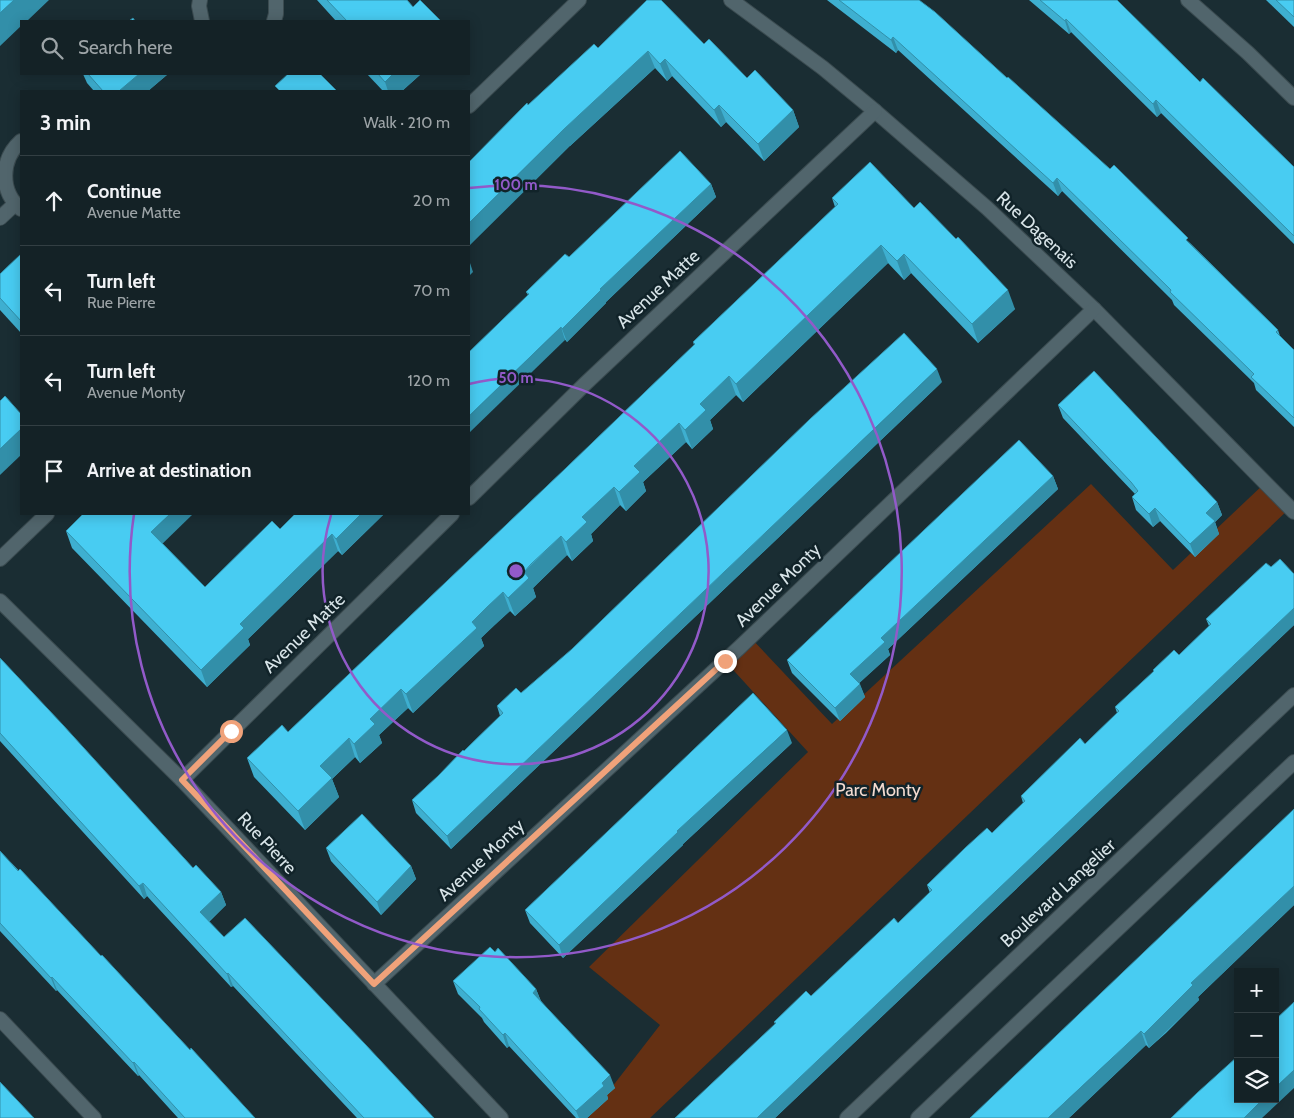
<!DOCTYPE html>
<meta charset="utf-8">
<style>
:root{--surface:#142226;--page:#1d2a2e;--text:#f1f3f6;--muted:#9da4a7;--line:#333f43}
body{margin:0;font-family:Cabin,sans-serif;background:var(--page);color:var(--text)}
.controls{position:absolute;right:15px;bottom:15px;display:grid;overflow:hidden;border-radius:0px;box-shadow:0 2px 12px #0003}
.controls button{width:45px;height:45px;display:grid;place-items:center;padding:0;border:0;border-bottom:1px solid var(--line);background:var(--surface);color:var(--text);font:25px sans-serif}
.stop{position:absolute;width:15px;height:15px;margin:-11px;border:4px solid #f0a27a;border-radius:50%;background:#fff}
.stop.end{background:#f0a27a;border-color:#fff;box-shadow:0 1px 5px #0008}
.list{margin:0;padding:0;list-style:none}
h2{display:flex;justify-content:space-between;align-items:center;height:65px;margin:0;padding:0 20px;font-size:21px}
h2 small{font-size:16px;font-weight:400;color:var(--muted)}
.list li{display:grid;grid-template-columns:32px 1fr auto;gap:15px;align-items:center;box-sizing:border-box;height:90px;padding:0 20px;border-top:1px solid var(--line)}
.list b{display:block;font-size:19px;white-space:nowrap}
.list p{margin:0;font-size:16px;white-space:nowrap;color:var(--muted)}
.list em{font-size:16px;font-style:normal;color:var(--muted)}
.icon{flex:none;width:28px;height:28px;fill:none;stroke:currentColor;stroke-width:2;stroke-linecap:round;stroke-linejoin:round}
.map{position:relative;flex:none;width:1294px;height:1118px;overflow:hidden}
.search{position:absolute;background:var(--surface);box-shadow:0 2px 12px #0003;left:20px;top:20px;width:450px;height:55px;display:flex;align-items:center;gap:12px;box-sizing:border-box;padding:0 18px;border-radius:0px;color:var(--muted);font-size:19px}
.panel{position:absolute;background:var(--surface);box-shadow:0 2px 12px #0003;left:20px;top:90px;width:450px;height:425px;border-radius:0px}
.map>svg:first-child{display:block}
</style>
<div class="map">
<svg width="1294" height="1118" viewBox="0 0 1294 1118">
<rect width="100%" height="100%" fill="#1a2d33"/>
<polygon fill="#643013" points="1266,482 1290,508 650,1118 588,1118 660,1025 589,967 808,752 725,661 750,637 832,724 1091,484 1173,570"/>
<g fill="none" stroke-linecap="round" stroke-linejoin="round">
<defs>
<g id="minor">
<polyline points="200,0 199,6 202,21"/>
<polyline points="731,0 823,68 875,111 987,208 1094,309 1294,512"/>
<polyline points="1188,0 1248,53 1294,98"/>
<polyline points="274,21 276,14 276,0"/>
<polyline points="469,106 579,0"/>
<path d="M 21,141 C 0,160 0,192 21,209"/>
<polyline points="0,218 14,205"/>
<polyline points="469,498 586,383 875,111"/>
<polyline points="0,559 47,514"/>
<polyline points="0,601 182,780 501,1118"/>
<polyline points="182,780 452,514"/>
<polyline points="374,984 739,648 1094,309"/>
<polyline points="0,1019 94,1118"/>
</g>
<g id="secondary">
<polyline points="847,1118 1294,695"/>
<polyline points="918,1118 1294,762"/>
</g>
</defs>
<use href="#minor" stroke="#3b4b50" stroke-width="16"/>
<use href="#secondary" stroke="#3b4b50" stroke-width="16"/>
<use href="#minor" stroke="#51656c" stroke-width="14"/>
<use href="#secondary" stroke="#51656c" stroke-width="14"/>
</g>
<g fill="#3eafd0">
<polygon points="317,0 407,0 413,7 441,21 336,21"/>
<polygon points="827,0 919,0 1190,243 1278,330 1280,336 1294,350 1294,427 1256,390 1254,383 1174,305 1172,300 1062,191 1058,196 898,50 896,53"/>
<polygon points="1029,0 1117,0 1200,82 1294,167 1294,244 1161,113 1157,117 1071,32 1069,34"/>
<polygon points="1266,0 1294,0 1294,27"/>
<polygon points="704,44 747,78 793,110 799,127 764,161 726,122 721,127 672,76 667,81 655,68 570,146 528,105 598,48"/>
<polygon points="83,74 168,74 148,91 94,91 87,83"/>
<polygon points="367,74 421,74 402,91 383,91"/>
<polygon points="711,184 716,197 606,302 606,303 567,342 528,295 526,292 569,257"/>
<polygon points="832,198 914,208 1015,309 978,343 911,273 904,280 888,263 743,402 736,395 710,420 713,429 692,449 686,442 643,482 646,491 626,511 620,505 591,534 593,541 572,561 567,555 538,583 533,588 536,597 515,616 510,611 494,625 481,638 484,646 413,713 408,708 379,735 382,743 360,763 355,757 332,779 339,797 305,830 254,777 247,758 288,732 566,468 694,345 693,342 835,207"/>
<polygon points="21,254 21,333 0,310 0,274"/>
<polygon points="942,382 451,849 416,813 412,800 438,776 500,716 497,706 521,693"/>
<polygon points="1058,405 1217,502 1222,515 1215,522 1219,534 1195,557 1160,521 1153,527 1136,510 1132,497 1135,494 1063,418"/>
<polygon points="1053,476 1058,489 888,649 890,655 859,683 865,697 840,721 792,673 787,660"/>
<polygon points="384,514 342,555 338,551 248,639 250,645 207,687 72,548 66,531 163,544 205,587 280,529"/>
<polygon points="1271,567 1294,574 1294,625 775,1118 775,1024 774,1022 811,996 898,923 930,893 927,885 992,833 1023,803 1021,796 1085,744 1117,713 1115,707 1154,672 1153,670 1179,655 1209,626 1206,619"/>
<polygon points="0,658 193,868 221,892 226,905 209,922 224,937 434,1118 357,1118 233,986 231,987 147,896 144,899 0,741"/>
<polygon points="792,743 683,844 683,845 563,958 530,923 525,910"/>
<polygon points="1294,809 1294,905 1198,997 1199,1000 1166,1033 1149,1048 1146,1045 1069,1118"/>
<polygon points="326,848 411,866 416,879 381,915 331,861"/>
<polygon points="0,851 101,956 255,1118 178,1118 139,1075 138,1076 57,990 56,991 0,931"/>
<polygon points="453,981 536,989 541,1001 615,1088 607,1095 608,1099 587,1118 576,1118 509,1046 507,1048 484,1022 482,1018 458,994"/>
</g>
<g fill="#328fa9">
<polygon points="14,0 49,0 27,21 21,21 21,26 0,46 0,13"/>
<polygon points="1066,19 1071,32 1069,34 1065,21"/>
<polygon points="893,37 898,50 896,53 891,40"/>
<polygon points="648,51 655,68 570,146 469,246 469,223 564,129"/>
<polygon points="665,59 672,76 667,81 660,64"/>
<polygon points="139,74 168,74 148,91 119,91"/>
<polygon points="393,74 421,74 402,91 388,91 385,82"/>
<polygon points="1156,100 1161,113 1157,117 1153,104"/>
<polygon points="719,105 726,122 721,127 714,110"/>
<polygon points="793,110 799,127 764,161 758,144"/>
<polygon points="1057,178 1062,191 1058,196 1053,183"/>
<polygon points="711,184 716,197 606,302 606,303 567,342 562,329 600,289"/>
<polygon points="881,245 888,263 743,402 736,384"/>
<polygon points="904,254 911,273 904,280 897,261"/>
<polygon points="469,260 473,272 469,276"/>
<polygon points="1008,290 1015,309 978,343 972,324"/>
<polygon points="561,327 565,340 469,433 469,416"/>
<polygon points="937,369 942,382 451,849 447,836"/>
<polygon points="729,376 736,395 710,420 713,429 692,449 685,430 700,404"/>
<polygon points="679,423 686,442 643,482 646,491 626,511 619,492 634,466"/>
<polygon points="21,429 21,455 0,475 0,449"/>
<polygon points="1053,476 1058,489 888,649 890,655 855,687 850,674 881,638"/>
<polygon points="614,487 620,505 591,534 593,541 572,561 566,542 582,517"/>
<polygon points="1217,502 1222,515 1215,522 1219,534 1195,557 1190,544 1206,513"/>
<polygon points="1155,508 1160,521 1153,527 1149,514"/>
<polygon points="170,514 193,514 157,549 151,532"/>
<polygon points="361,514 384,514 342,555 336,539"/>
<polygon points="332,534 338,551 248,639 250,645 207,687 201,670 240,624"/>
<polygon points="561,536 567,555 533,588 536,597 515,616 508,598 524,572"/>
<polygon points="503,592 510,611 481,638 484,646 413,713 406,694 472,622 487,607"/>
<polygon points="1294,608 1294,625 775,1118 757,1118"/>
<polygon points="860,684 865,697 840,721 835,708"/>
<polygon points="401,689 408,708 379,735 382,743 360,763 354,744 370,719"/>
<polygon points="787,730 792,743 683,844 683,845 563,958 559,945 677,831"/>
<polygon points="349,738 355,757 332,779 339,797 305,830 298,811 320,766"/>
<polygon points="411,866 416,879 381,915 377,902"/>
<polygon points="143,883 147,896 144,899 139,886"/>
<polygon points="1294,886 1294,905 1198,997 1199,1000 1149,1048 1144,1034 1191,983"/>
<polygon points="221,892 226,905 205,925 200,912"/>
<polygon points="228,973 233,986 231,987 227,974"/>
<polygon points="52,977 57,990 56,991 51,978"/>
<polygon points="536,989 541,1002 533,993"/>
<polygon points="1141,1031 1146,1045 1069,1118 1048,1118"/>
<polygon points="505,1033 509,1046 507,1048 503,1035"/>
<polygon points="134,1062 139,1075 138,1076 133,1063"/>
<polygon points="1294,1070 1294,1088 1262,1118 1244,1118 1263,1099 1275,1099 1275,1088"/>
<polygon points="610,1075 615,1088 607,1095 608,1099 587,1118 579,1118 576,1111 602,1083"/>
</g>
<g fill="#48ccf2" stroke="#328fa9">
<polygon points="0,0 14,0 0,13"/>
<polygon points="327,0 407,0 413,7 420,0 441,21 347,21"/>
<polygon points="647,0 661,0 704,44 709,39 747,78 755,70 793,110 758,144 719,105 714,110 665,59 660,64 648,51 564,129 469,223 469,162 527,103 528,105 594,44 598,48"/>
<polygon points="839,0 919,0 935,12 1007,78 1008,77 1110,169 1114,165 1188,238 1186,240 1278,330 1276,332 1294,350 1294,418 1251,377 1254,374 1170,292 1171,290 1057,178 1053,183 893,37 891,40"/>
<polygon points="1040,0 1117,0 1200,82 1203,78 1294,167 1294,236 1156,100 1153,104 1066,19 1065,21"/>
<polygon points="1276,0 1294,0 1294,17"/>
<polygon points="133,18 135,21 129,21"/>
<polygon points="88,74 139,74 119,91 103,91"/>
<polygon points="288,74 320,74 337,91 280,91 275,86"/>
<polygon points="378,74 393,74 385,82"/>
<polygon points="680,151 711,184 600,289 601,290 562,329 561,327 469,416 469,352 529,294 526,292 565,254 569,257"/>
<polygon points="870,162 914,208 920,202 956,239 958,237 1008,290 972,324 904,254 897,261 881,245 736,384 729,376 700,404 706,410 685,430 679,423 634,466 640,472 619,492 614,487 582,517 587,522 566,542 561,536 531,564 524,572 529,578 508,598 503,592 487,607 472,622 477,628 406,694 401,689 370,719 375,724 354,744 349,738 320,766 332,778 298,811 247,758 282,725 288,732 566,468 695,344 693,342 838,204 832,198"/>
<polygon points="21,254 21,321 0,298 0,274"/>
<polygon points="904,333 937,369 447,836 412,800 438,776 463,750 464,751 503,713 497,706 516,688 521,693 572,649 810,419"/>
<polygon points="1094,371 1217,502 1206,513 1215,521 1190,544 1155,508 1149,514 1132,497 1138,491 1131,482 1058,405"/>
<polygon points="5,396 21,414 21,429 0,449 0,401"/>
<polygon points="1019,440 1053,476 881,638 885,642 850,674 860,684 835,708 787,660"/>
<polygon points="83,514 170,514 151,532 205,587 272,521 280,529 295,514 361,514 336,539 332,534 240,624 244,628 201,670 66,531"/>
<polygon points="1280,559 1294,574 1294,608 757,1118 675,1118 776,1023 774,1022 806,991 811,996 894,918 898,923 932,890 927,885 965,848 987,828 992,833 1025,801 1021,796 1080,738 1085,744 1119,711 1115,707 1154,671 1153,670 1174,650 1179,655 1211,624 1206,619 1266,563 1271,567"/>
<polygon points="0,658 63,725 193,868 196,865 221,892 200,912 224,937 245,918 365,1044 434,1118 364,1118 228,973 227,974 143,883 139,886 0,733"/>
<polygon points="753,693 787,730 677,831 678,832 559,945 525,910"/>
<polygon points="1294,809 1294,886 1191,983 1193,985 1144,1034 1141,1031 1048,1118 970,1118"/>
<polygon points="362,814 411,866 377,902 326,848"/>
<polygon points="0,851 18,871 20,869 101,956 102,955 190,1050 191,1048 255,1118 185,1118 134,1062 133,1063 52,977 51,978 0,923"/>
<polygon points="490,947 495,952 498,948 536,989 533,993 610,1075 602,1083 604,1086 576,1111 505,1033 503,1035 479,1009 480,1007 453,981"/>
<polygon points="1294,1002 1294,1070 1275,1088 1275,1020"/>
<polygon points="1238,1056 1238,1099 1263,1099 1244,1118 1171,1118 1197,1093"/>
<polygon points="0,1082 34,1118 0,1118"/>
</g>
<g fill="none" stroke-linecap="round" stroke-linejoin="round">
<polyline stroke="#f0a27a" stroke-width="6" points="231,731 182,780 374,984 725,661"/>
</g>
<g fill="none" stroke="#925ac9" stroke-width="2.5">
<path d="M469 384A193 193 0 1 1 331 515"/>
<path d="M469 188A386 386 0 1 1 134 514"/>
</g>
<g text-anchor="middle" stroke-width="5" stroke-linejoin="round" paint-order="stroke">
<g font-size="18" fill="#d8e4e8" stroke="#112329">
<text transform="translate(1037 230) rotate(43)" y="6">Rue Dagenais</text>
<text transform="translate(658 289) rotate(-43)" y="6">Avenue Matte</text>
<text transform="translate(778 585) rotate(-44)" y="6">Avenue Monty</text>
<text transform="translate(304 633) rotate(-44)" y="6">Avenue Matte</text>
<text transform="translate(267 843) rotate(47)" y="6">Rue Pierre</text>
<text transform="translate(481 860) rotate(-43)" y="6">Avenue Monty</text>
<text transform="translate(1058 893) rotate(-43)" y="6">Boulevard Langelier</text>
</g>
<g font-size="18" fill="#f3dbd0" stroke="#112329">
<text x="878" y="796">Parc Monty</text>
</g>
</g>
<circle cx="516" cy="571" r="8" fill="#925ac9" stroke="#112329" stroke-width="2.5"/>
<g font-size="15" text-anchor="middle" font-weight="bold" fill="#925ac9" stroke="#112329" stroke-width="5" stroke-linejoin="round" paint-order="stroke">
<text x="516" y="190">100 m</text>
<text x="516" y="383">50 m</text>
</g>
</svg>
<div class="controls">
<button>+</button>
<button>−</button>
<button><svg class="icon" aria-label="layers" viewBox="0 0 24 24"><path d="M12 4l9 5-9 5-9-5zM3 14l9 5 9-5"/></svg></button>
</div>
<div class="stop" style="left:231px;top:731px"></div>
<div class="stop end" style="left:725px;top:661px"></div>
<div class="search"><svg class="icon" aria-label="search" viewBox="0 0 24 24"><circle cx="10" cy="10" r="6"/><path d="M15 15l6 6"/></svg>Search here</div>
<section class="panel">
<h2>3 min<small>Walk · 210 m</small></h2>
<ul class="list">
<li><svg class="icon" aria-label="ahead" viewBox="0 0 24 24"><path d="M12 20V5M6 11l6-6 6 6"/></svg><div><b>Continue</b><p>Avenue Matte</p></div><em>20 m</em></li>
<li><svg class="icon" aria-label="left" viewBox="0 0 24 24"><path d="M17 20v-9H6M10 6l-5 5 5 5"/></svg><div><b>Turn left</b><p>Rue Pierre</p></div><em>70 m</em></li>
<li><svg class="icon" aria-label="left" viewBox="0 0 24 24"><path d="M17 20v-9H6M10 6l-5 5 5 5"/></svg><div><b>Turn left</b><p>Avenue Monty</p></div><em>120 m</em></li>
<li><svg class="icon" aria-label="arrive" viewBox="0 0 24 24"><path d="M6 21V4h12l-3 4 3 4H6"/></svg><div><b>Arrive at destination</b></div></li>
</ul>
</section>
</div>
